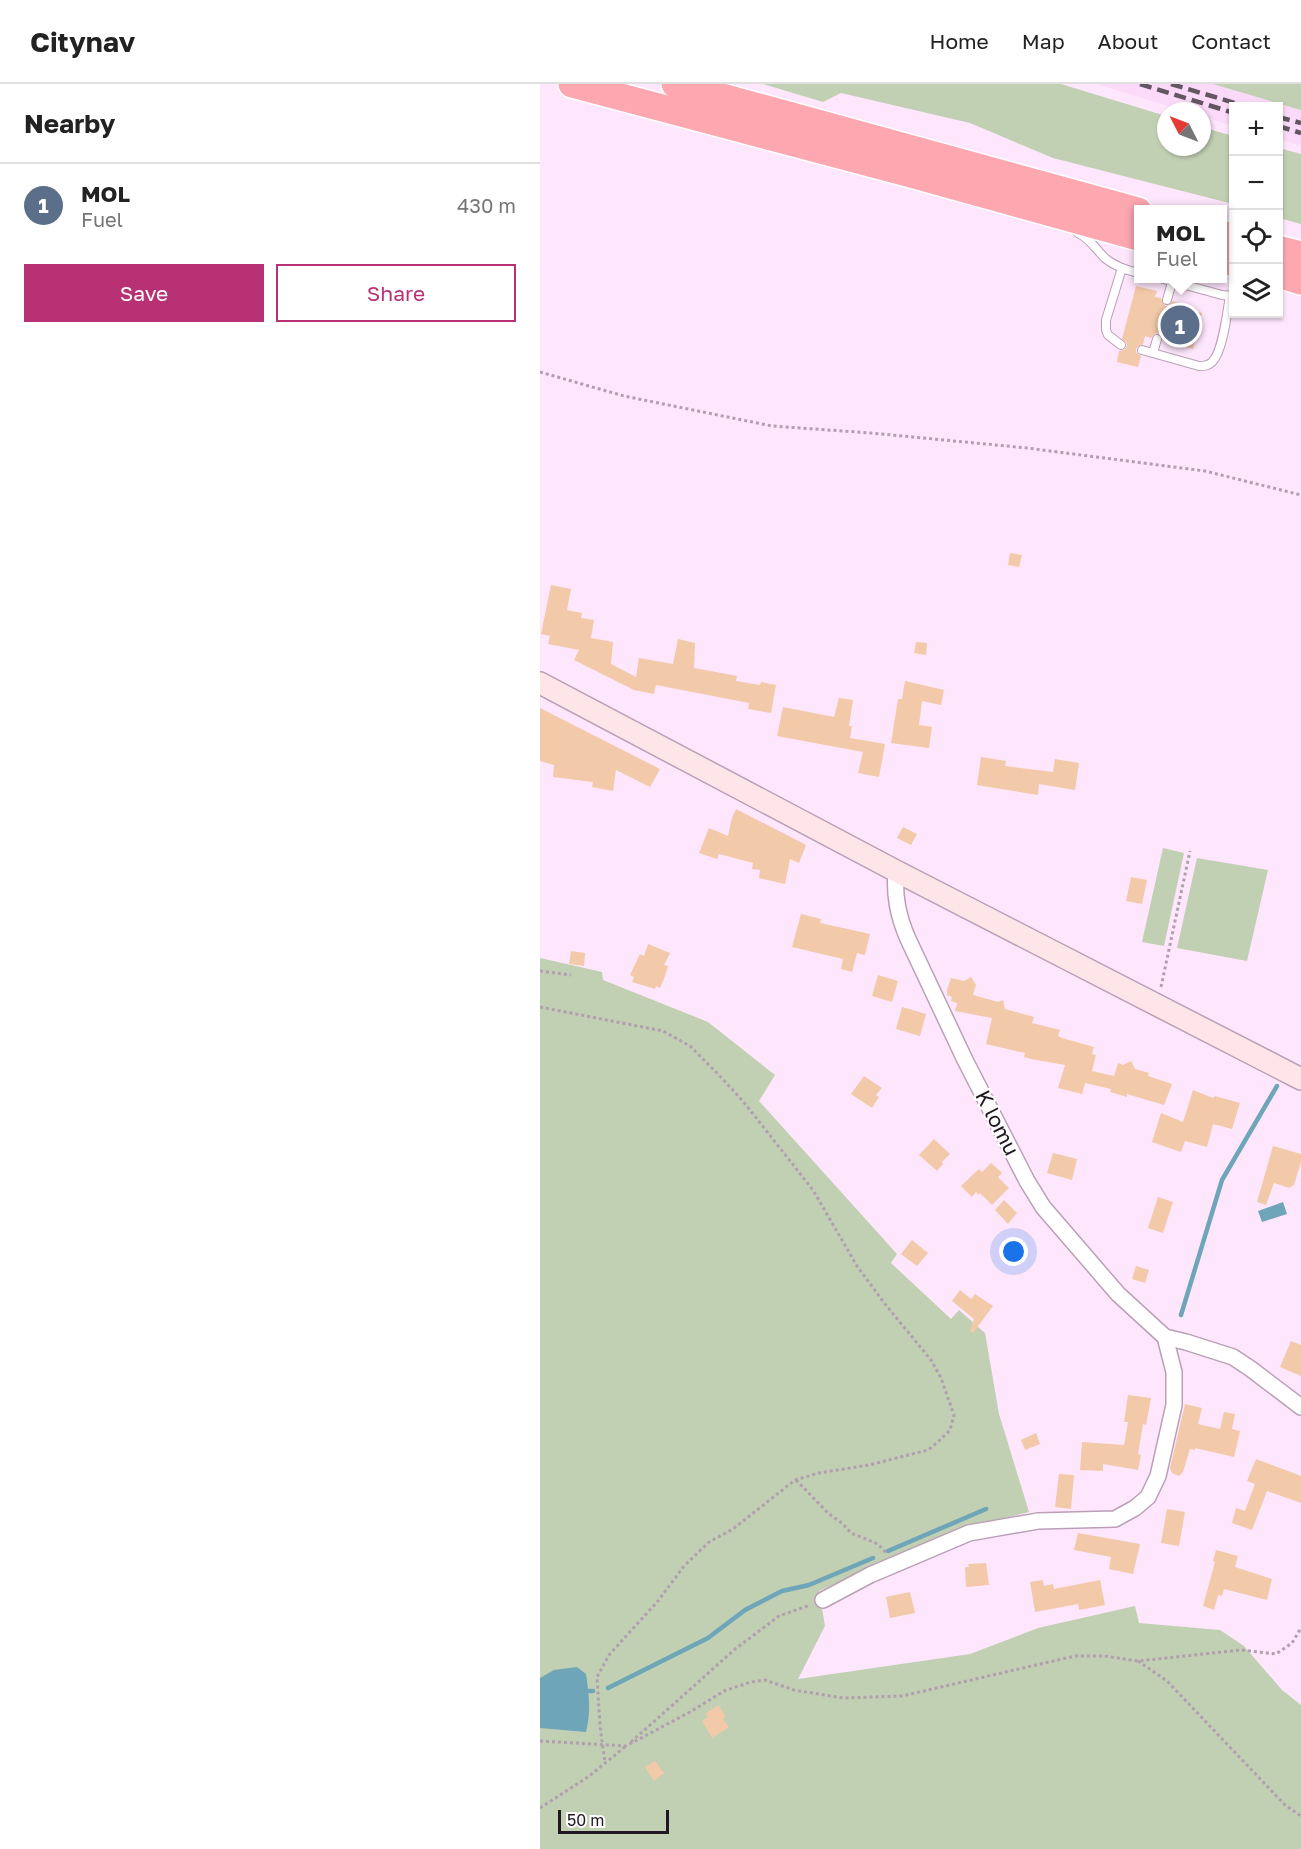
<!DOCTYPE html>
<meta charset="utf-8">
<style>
:root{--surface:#fff;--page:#f2f2f2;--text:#222;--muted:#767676;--line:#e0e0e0;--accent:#b73174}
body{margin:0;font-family:"Golos Text",sans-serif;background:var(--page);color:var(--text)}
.controls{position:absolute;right:18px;top:18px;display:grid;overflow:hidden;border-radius:0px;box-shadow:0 2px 4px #0004}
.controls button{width:54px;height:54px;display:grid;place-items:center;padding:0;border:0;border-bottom:2px solid var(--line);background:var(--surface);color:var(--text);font:30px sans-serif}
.compass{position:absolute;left:617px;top:18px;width:54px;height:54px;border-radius:50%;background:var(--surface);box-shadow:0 2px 4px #0004;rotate:312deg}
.scale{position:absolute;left:18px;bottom:15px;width:111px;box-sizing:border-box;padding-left:6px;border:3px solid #211720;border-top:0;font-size:16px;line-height:21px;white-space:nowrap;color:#211720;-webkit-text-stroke:4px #fdfdfd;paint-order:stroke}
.you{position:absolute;left:474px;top:1168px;width:21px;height:21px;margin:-15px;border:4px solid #fff;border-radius:50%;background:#1a73e8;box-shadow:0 0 0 9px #1a73e833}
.badge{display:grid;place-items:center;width:39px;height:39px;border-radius:50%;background:var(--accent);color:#fff;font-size:20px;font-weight:700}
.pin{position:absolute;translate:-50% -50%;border:3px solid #fff;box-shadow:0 2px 6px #0006}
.popup{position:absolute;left:594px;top:121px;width:93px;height:78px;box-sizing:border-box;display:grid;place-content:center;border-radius:0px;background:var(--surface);filter:drop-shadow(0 2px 4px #0005);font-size:20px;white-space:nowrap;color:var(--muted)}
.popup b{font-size:22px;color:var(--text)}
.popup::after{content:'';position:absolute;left:50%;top:100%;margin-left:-12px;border:12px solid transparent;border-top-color:var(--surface)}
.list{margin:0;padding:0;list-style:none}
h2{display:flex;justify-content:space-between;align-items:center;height:78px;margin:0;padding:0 24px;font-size:26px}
h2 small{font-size:20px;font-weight:400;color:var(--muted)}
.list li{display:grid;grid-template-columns:39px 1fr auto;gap:18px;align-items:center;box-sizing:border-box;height:84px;padding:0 24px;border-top:2px solid var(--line)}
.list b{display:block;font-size:22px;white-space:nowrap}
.list p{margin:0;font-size:20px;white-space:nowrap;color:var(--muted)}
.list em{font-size:20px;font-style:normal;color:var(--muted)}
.actions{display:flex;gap:12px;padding:18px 24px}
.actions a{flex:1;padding:14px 0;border:2px solid var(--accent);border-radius:0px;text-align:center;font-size:21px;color:var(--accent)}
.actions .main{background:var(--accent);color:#fff}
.icon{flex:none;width:33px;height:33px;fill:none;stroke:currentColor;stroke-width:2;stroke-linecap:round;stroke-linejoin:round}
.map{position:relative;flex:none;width:761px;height:1765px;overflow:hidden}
header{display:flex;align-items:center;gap:36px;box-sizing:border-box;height:84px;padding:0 30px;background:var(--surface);border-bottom:2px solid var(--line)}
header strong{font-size:28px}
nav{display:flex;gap:33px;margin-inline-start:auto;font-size:21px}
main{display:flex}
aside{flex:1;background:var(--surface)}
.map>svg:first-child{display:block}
</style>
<header>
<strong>Citynav</strong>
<nav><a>Home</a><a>Map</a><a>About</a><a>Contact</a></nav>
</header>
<main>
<aside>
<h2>Nearby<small></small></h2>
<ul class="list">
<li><span class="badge" style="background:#5c6f8a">1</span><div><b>MOL</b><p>Fuel</p></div><em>430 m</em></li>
</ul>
<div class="actions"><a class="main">Save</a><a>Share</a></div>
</aside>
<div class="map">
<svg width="761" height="1765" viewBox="0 0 761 1765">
<rect width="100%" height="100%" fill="#fee7fc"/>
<polygon fill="#fbd9f8" points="557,0 673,0 761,26 761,62 739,55 738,22 694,22 693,42 662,32 662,27 644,27"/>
<g fill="#c1cfb3">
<polygon points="223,0 521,0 626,32 626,63 662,63 662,43 693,52 693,120 513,74 430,39 301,9 283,18"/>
<polygon points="673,0 761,0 761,26 757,25"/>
<polygon points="739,64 761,70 761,140 739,134"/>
<polygon points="623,764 644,769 624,862 602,858"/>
<polygon points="657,774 728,786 707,877 637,864"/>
<polygon points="0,874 62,888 63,896 168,938 235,991 219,1017 357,1170 351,1179 411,1235 419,1226 445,1249 459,1330 489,1428 423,1444 279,1507 285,1542 258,1595 430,1570 498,1544 595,1522 599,1539 680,1546 704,1562 742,1606 761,1621 761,1765 0,1765"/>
</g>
<g fill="#6fa5b9">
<polygon points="743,1118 747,1130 722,1138 718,1127"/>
<path d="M 37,1583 L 46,1590 C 49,1609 51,1629 46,1648 L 0,1644 L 0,1594 L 14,1586 Z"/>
</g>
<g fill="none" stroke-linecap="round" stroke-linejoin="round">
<g stroke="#6fa5b9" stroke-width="4.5">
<polyline points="641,1231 682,1096 737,1002"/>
<polyline points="348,1467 446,1425"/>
<polyline points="68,1604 168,1554 205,1526 242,1507 269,1501 333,1474"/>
<polyline points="49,1607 53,1607"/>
</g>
</g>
<g fill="#f2c9a9">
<polygon points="596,202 617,207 615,213 621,214 625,222 629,222 633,217 639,219 638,222 662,229 653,265 623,257 622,251 616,249 611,254 605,252 603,260 596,264 596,268 601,272 598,283 577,278 579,267 584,266 587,262 586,258 582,255"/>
<polygon points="470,469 482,471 479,483 468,481"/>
<polygon points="11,501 31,505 27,526 42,529 41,534 54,536 51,554 73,558 71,580 96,593 99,574 133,580 138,555 155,559 154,584 197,592 196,597 220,601 221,598 236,601 231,629 208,625 209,619 116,601 114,610 94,606 34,576 39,566 8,560 10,552 1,550"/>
<polygon points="376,558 387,559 386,571 374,569"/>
<polygon points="365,597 404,606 401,621 382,617 379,641 392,643 389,664 351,659 358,615 362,615"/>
<polygon points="299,614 313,616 309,642 312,642 310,654 345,660 339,693 318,689 323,668 237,652 243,623 294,633"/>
<polygon points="0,624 120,685 110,703 76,686 73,707 52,703 53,698 13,693 14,681 0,677"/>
<polygon points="441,673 466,677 465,682 513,688 515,675 539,679 535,706 499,700 498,711 437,701"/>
<polygon points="196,725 266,761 259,779 250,775 245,800 219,794 220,786 212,785 213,779 179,770 177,775 159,769 169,744 188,752 192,734"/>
<polygon points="363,743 377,750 371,761 357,754"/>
<polygon points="591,793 607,796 602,820 586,817"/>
<polygon points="261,830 281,835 280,839 330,850 325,871 317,869 312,888 301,885 303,875 252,863"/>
<polygon points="108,860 130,869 124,881 128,882 125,892 120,904 116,902 115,905 92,898 94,893 90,891 100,870 104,872"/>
<polygon points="31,867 45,869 44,882 29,880"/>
<polygon points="338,891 358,897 352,918 332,912"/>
<polygon points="431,893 436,901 433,911 458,918 463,916 465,925 494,933 492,939 520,946 518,952 522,954 554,963 552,970 556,971 552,987 574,992 578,979 583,981 591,977 595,985 609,989 608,992 632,1000 624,1021 587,1010 587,1013 570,1008 571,1005 545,999 542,1010 518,1004 525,981 491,975 484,973 485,969 446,960 452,934 415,927 417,919 411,917 412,913 407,911 407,906 411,894 424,897"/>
<polygon points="362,923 386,930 380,952 356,945"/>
<polygon points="324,992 342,1004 336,1011 339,1013 332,1024 311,1010"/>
<polygon points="653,1006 673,1014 675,1012 700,1019 692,1045 673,1040 667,1063 645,1057 641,1068 612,1058 621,1029 643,1038"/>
<polygon points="394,1055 410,1070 402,1078 403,1080 397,1087 379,1071"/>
<polygon points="733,1062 761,1070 761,1078 754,1101 749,1104 734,1099 726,1121 717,1118"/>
<polygon points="513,1069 537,1075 532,1096 507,1089"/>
<polygon points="451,1079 462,1089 458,1093 469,1104 452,1121 440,1109 439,1111 436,1108 432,1113 421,1102 439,1085 442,1088"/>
<polygon points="618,1113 633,1118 623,1149 608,1144"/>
<polygon points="464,1116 477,1129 468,1140 455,1126"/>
<polygon points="372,1156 388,1169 377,1182 361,1170"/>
<polygon points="596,1182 609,1186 605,1199 592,1195"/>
<polygon points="420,1206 431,1215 435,1210 453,1222 433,1249 430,1247 434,1235 412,1217"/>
<polygon points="751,1257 761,1261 761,1292 740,1283"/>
<polygon points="588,1311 611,1314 606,1341 603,1340 598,1370 601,1371 598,1386 563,1380 563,1387 540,1386 542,1358 584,1361 588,1338 584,1338"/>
<polygon points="645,1320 662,1324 658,1340 680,1345 684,1328 695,1330 692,1345 700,1347 694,1373 655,1364 655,1366 650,1365 643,1388 639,1392 632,1389 630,1384"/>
<polygon points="496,1349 500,1360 485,1366 481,1356"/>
<polygon points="716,1375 761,1392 761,1419 727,1407 712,1446 692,1439 696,1424 705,1427 715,1400 707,1397"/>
<polygon points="519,1390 534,1391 531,1425 515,1423"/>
<polygon points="627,1425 645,1428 639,1462 621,1459"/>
<polygon points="538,1449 600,1460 593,1490 569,1485 571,1473 534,1466"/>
<polygon points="676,1466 698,1472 695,1483 732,1495 727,1516 684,1505 682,1512 678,1511 674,1526 663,1522 675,1478 673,1477"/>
<polygon points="446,1479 449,1501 426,1503 425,1483 429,1483 428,1480"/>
<polygon points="503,1496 504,1502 513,1500 514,1505 560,1496 565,1521 539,1526 538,1520 495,1528 490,1498"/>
<polygon points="370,1508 375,1529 350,1534 346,1513"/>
<polygon points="178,1621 186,1633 183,1635 189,1643 172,1654 162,1637 168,1633 165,1630"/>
<polygon points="115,1677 124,1689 114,1697 105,1683"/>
</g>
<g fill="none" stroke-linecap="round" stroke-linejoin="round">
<defs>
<g id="lane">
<path d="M 538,149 C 551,155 556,166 566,175 C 576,183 587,186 598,189"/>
<polyline points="620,194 682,211 694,212"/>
<polyline points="627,216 632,198"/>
<polyline points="581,261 568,251 566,246 566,236 582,184"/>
<path d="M 602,266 L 659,282 C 664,282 668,282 672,278 C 683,268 687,228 690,212"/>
<polyline points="613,269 617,255"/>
</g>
<g id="street">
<path d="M 356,787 C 354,812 358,832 368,855 L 425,976 L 487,1097 L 503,1123 L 578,1210 L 625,1253 L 646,1258 L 693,1273 L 711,1285 L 761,1323"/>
<polyline points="283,1516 330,1491 429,1449 498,1437 575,1435 595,1424 608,1413 618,1392 634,1321 634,1288 625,1253"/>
</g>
<polyline id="secondary" points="0,599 356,787 761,995"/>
<g id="highway">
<polyline points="32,0 367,89 598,153"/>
<polyline points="135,0 598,127"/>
<polyline points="682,150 694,153"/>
<polyline points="738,165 761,171"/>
<polyline points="682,175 694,179"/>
<polyline points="738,190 761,197"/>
</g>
</defs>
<use href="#lane" stroke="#ba9fb7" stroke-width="10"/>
<use href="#street" stroke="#ba9fb7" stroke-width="18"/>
<use href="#secondary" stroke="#ba9fb7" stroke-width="24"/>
<use href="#highway" stroke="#fff" stroke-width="30"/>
<g stroke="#b19faf" stroke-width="3" stroke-dasharray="3 3" stroke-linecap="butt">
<polyline points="0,288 84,312 232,342 331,349 487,364 665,387 761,411"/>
<polyline points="0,887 31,891"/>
<polyline points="621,903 650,767"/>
<polyline points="0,923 123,947 150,962 177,989 202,1016 273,1106 317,1182 345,1220 391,1276 401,1294 414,1331 410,1346 399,1357 388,1366 329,1381 279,1389 255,1396 193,1445 169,1458 144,1482 118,1517 69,1571 57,1593 60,1642 65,1679"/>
<polyline points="256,1396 289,1430 302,1439 311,1449 338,1460 347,1470"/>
<polyline points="598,1577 627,1597 745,1721 761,1732"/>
<polyline points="0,1657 86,1662 150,1628 184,1607 211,1598 225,1596 254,1606 303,1614 362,1612 535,1572 564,1572 598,1577 701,1566 736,1570 752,1559 761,1544"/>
<polyline points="91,1658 194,1566 239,1532 270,1521"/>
<polyline points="0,1724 48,1693 86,1662"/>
</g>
<use href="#lane" stroke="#fff" stroke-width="8"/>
<use href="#street" stroke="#fff" stroke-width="15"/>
<use href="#secondary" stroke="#fee5e8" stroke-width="21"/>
<use href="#highway" stroke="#fda7b1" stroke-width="27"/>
<g stroke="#635562" stroke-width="4.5" stroke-dasharray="12 6" stroke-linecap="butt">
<polyline points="600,0 694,29"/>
<polyline points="631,0 705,22"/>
<polyline points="738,33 761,39"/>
<polyline points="738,42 761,49"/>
</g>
</g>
<g text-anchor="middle" stroke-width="4.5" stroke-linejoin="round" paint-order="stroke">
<g font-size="21" fill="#211720" stroke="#fdfdfd">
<text transform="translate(457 1039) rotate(63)" y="7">K lomu</text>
</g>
</g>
</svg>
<div class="controls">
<button>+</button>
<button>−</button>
<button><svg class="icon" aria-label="locate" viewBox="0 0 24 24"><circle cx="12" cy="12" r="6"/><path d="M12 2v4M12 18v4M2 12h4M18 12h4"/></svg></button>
<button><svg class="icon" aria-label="layers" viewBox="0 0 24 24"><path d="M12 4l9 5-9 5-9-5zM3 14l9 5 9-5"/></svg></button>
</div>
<svg class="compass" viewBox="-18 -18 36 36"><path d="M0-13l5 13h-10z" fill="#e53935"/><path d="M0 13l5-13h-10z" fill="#767676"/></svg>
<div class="scale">50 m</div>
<div class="you"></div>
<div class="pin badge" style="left:640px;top:241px;background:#5c6f8a">1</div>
<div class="popup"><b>MOL</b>Fuel</div>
</div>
</main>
